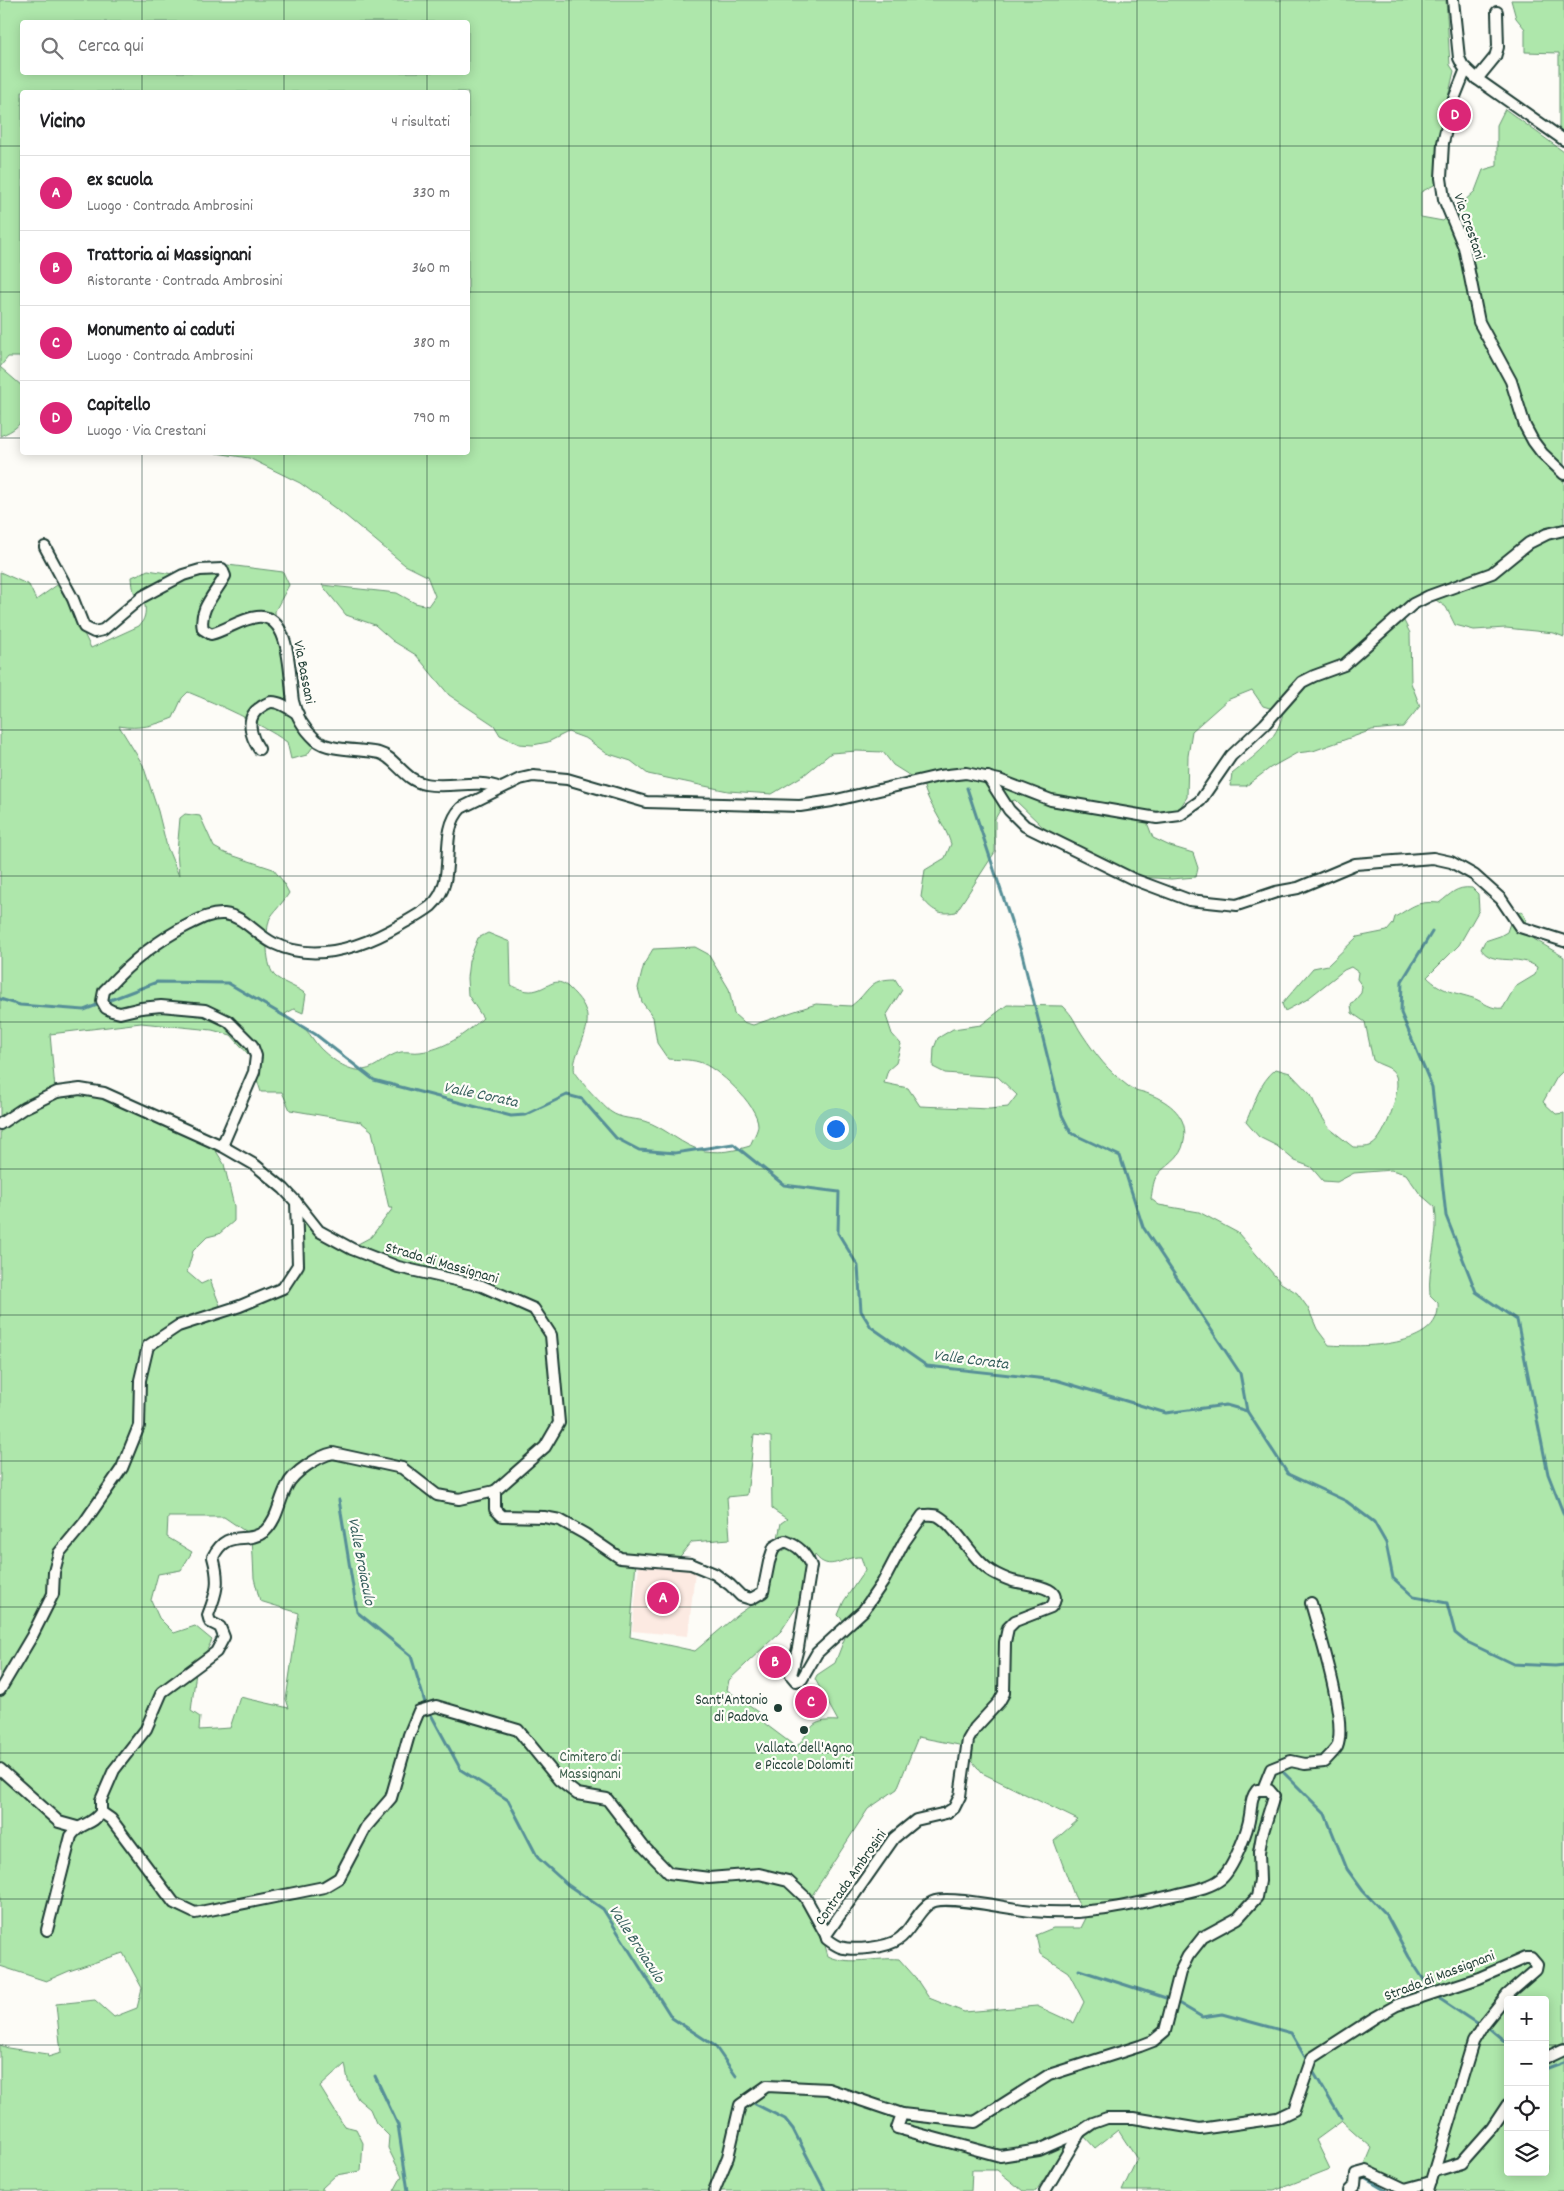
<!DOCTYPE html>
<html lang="it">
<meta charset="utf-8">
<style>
:root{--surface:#fff;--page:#f6f6f6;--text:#202124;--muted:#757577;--line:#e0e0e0;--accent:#db2777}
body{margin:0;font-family:Dekko,sans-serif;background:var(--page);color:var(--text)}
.controls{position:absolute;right:15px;bottom:15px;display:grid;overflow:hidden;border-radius:5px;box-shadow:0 2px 12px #0003}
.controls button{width:45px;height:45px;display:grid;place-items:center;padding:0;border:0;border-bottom:1px solid var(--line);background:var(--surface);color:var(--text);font:25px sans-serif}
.you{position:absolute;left:835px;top:1128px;width:18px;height:18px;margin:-12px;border:4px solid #fff;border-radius:50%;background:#1a73e8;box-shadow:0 0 0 8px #1a73e833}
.badge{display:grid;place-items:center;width:32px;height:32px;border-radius:50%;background:var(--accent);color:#fff;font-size:16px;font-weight:700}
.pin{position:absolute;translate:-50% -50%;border:2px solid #fff;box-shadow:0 1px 5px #0006}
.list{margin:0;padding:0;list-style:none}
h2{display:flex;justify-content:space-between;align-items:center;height:65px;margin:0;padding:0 20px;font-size:21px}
h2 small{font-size:16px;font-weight:400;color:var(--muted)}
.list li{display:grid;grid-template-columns:32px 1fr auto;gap:15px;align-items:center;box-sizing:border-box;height:75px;padding:0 20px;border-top:1px solid var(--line)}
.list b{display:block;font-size:19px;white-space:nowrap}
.list p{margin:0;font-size:16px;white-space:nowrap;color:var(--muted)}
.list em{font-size:16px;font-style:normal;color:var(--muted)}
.icon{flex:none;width:28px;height:28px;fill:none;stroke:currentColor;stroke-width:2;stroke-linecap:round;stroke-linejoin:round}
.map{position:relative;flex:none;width:1564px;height:2191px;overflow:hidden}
.search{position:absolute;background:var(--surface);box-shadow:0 2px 12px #0003;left:20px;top:20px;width:450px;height:55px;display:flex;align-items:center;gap:12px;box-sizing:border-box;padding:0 18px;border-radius:5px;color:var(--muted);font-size:19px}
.panel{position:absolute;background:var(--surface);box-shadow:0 2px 12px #0003;left:20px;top:90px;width:450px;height:365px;border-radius:5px}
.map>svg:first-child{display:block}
</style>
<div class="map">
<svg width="1564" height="2191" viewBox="0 0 1564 2191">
<rect width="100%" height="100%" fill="#fdfcf7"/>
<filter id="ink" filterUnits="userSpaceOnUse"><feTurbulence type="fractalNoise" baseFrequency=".02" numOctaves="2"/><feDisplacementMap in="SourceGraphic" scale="10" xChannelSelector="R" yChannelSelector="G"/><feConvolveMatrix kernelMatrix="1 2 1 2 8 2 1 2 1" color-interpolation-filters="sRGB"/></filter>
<g filter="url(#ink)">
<polygon fill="#fceae2" points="639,1565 695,1571 688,1636 632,1631"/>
<g fill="#aee7ab" stroke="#669270" fill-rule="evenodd">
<path d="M 0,0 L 1446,0 L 1450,65 L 1454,71 L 1439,137 L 1436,184 L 1421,192 L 1421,217 L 1443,221 L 1475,191 L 1483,170 L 1497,166 L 1497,125 L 1505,109 L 1564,152 L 1564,637 L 1554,633 L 1506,628 L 1474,630 L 1455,625 L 1446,607 L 1433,598 L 1407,603 L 1402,617 L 1410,633 L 1411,683 L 1420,706 L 1403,727 L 1372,730 L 1313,751 L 1297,753 L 1270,768 L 1246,786 L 1230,786 L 1232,774 C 1254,756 1278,741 1283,712 L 1263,706 L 1252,690 L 1227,700 L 1192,731 L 1188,756 L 1187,797 L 1178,811 L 1151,821 L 1148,825 L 1153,838 L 1170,846 L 1193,853 L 1198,868 L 1196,877 L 1171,879 L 1139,877 L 1118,866 L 1090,856 L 1066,844 L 1044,828 L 1015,800 L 1004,803 L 995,819 L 995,852 L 956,912 C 938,915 933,911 921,897 L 925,870 L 945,858 L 951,844 C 944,822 929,806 923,784 L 893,765 L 883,752 L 857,751 L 831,753 L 804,775 L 772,794 L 728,791 L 648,774 L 631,761 L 606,753 L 587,739 L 568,732 L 548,742 L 533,745 L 519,744 L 500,735 L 494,725 L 449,695 L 416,655 L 393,641 L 375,625 L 346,615 L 322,585 L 397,593 L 415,603 L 428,606 L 435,596 L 427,576 L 405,565 L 346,516 L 300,483 L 249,458 L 216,453 L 468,452 L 468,92 L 22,92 L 22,357 L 8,357 L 0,367 L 22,386 C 22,415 30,424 0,436 ZM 22,22 L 468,22 L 468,72 L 22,72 Z"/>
<polygon points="1511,0 1564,0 1564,133 1559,129 1559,53 1525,52 1525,29 1516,18"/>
<path d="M 228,565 L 283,572 L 289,585 L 275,611 L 276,631 L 293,673 L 296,706 L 317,741 L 307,755 L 291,759 L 287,742 C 256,721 222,706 188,692 L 182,698 L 173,718 C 155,725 139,730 119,726 L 143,765 L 158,811 L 167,847 L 179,876 L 177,852 L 180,818 L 185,814 L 200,816 L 214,847 L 225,853 L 273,869 L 282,880 L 289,893 C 285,900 272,914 270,918 C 265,930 265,969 276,977 C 285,984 297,987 306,994 L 303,1013 L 294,1009 L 285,1014 C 295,1026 297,1023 306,1030 C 311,1035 315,1043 320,1048 C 330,1058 348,1072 363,1070 C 378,1068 386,1055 401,1052 C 407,1051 414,1053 420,1052 C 445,1049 464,1035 483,1018 L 468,995 L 467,978 L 469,961 L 478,938 L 488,933 L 510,942 L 511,985 C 519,989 528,993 537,990 C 548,987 556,976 568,987 C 594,1011 590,1023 577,1054 C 575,1060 573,1067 575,1073 C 576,1077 606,1109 611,1112 C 621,1119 633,1118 644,1121 C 666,1127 682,1147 705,1151 C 723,1153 733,1151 750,1146 C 752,1140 758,1131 758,1125 C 758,1105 717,1067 699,1062 C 689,1059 678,1060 668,1059 L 657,1043 L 653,1017 L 642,1002 L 638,988 L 644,964 L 653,949 L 695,947 L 708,954 L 729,989 L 734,1014 L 743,1022 L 753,1025 L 816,1004 L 851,1006 C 871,991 867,979 895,979 L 902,990 L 886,1016 L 892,1034 L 901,1044 L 896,1063 L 888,1070 L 884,1083 L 908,1088 L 920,1106 L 990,1109 L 1008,1107 L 1017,1095 L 998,1077 L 945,1073 L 933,1067 L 934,1048 L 938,1038 L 953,1029 L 981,1025 L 1007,1005 L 1063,1006 C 1075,1018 1074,1022 1082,1034 C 1096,1055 1108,1071 1128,1086 C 1134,1091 1142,1091 1149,1094 C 1170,1102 1189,1117 1184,1141 C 1181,1160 1166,1163 1156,1177 C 1153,1182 1152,1193 1151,1199 L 1159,1205 L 1199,1212 L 1238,1233 L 1281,1283 L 1297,1293 L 1308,1308 L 1317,1329 L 1329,1345 C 1360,1347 1442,1349 1438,1303 L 1430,1295 C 1427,1266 1440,1236 1435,1207 L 1420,1194 L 1406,1174 L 1391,1170 L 1354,1173 L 1337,1182 L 1323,1181 L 1311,1167 L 1295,1161 L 1277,1146 L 1259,1137 L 1246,1122 C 1255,1102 1259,1083 1276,1069 L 1290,1073 L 1311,1095 L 1316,1107 L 1329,1128 L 1353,1147 C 1358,1147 1367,1148 1372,1145 C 1385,1138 1403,1088 1395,1074 C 1391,1066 1380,1066 1373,1060 L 1365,1022 L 1352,1013 L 1351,1005 L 1361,993 L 1362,986 L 1357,979 L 1358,972 L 1351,967 L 1344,970 L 1306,1000 L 1285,1011 L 1282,1004 L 1313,968 L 1328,965 L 1357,937 L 1387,931 L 1393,924 L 1395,917 C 1414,906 1416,901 1439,903 C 1451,894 1456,886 1472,888 L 1478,894 L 1479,910 L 1459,945 L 1427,977 C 1442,992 1454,992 1473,998 C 1484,1002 1491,1010 1503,1008 L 1515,987 L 1535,975 L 1537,967 C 1517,953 1493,967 1481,949 L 1485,941 L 1500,936 L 1507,932 L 1512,917 L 1522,911 L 1534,939 L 1564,957 L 1564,1070 L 1557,1077 L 1543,1102 L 1556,1114 L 1564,1113 L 1564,2191 L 1427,2191 L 1428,2189 L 1398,2189 L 1362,2172 L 1372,2148 L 1342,2121 L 1316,2140 L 1330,2169 L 1274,2191 L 1122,2191 L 1137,2159 L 1118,2130 L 1095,2148 L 1084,2136 L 1067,2144 L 1036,2191 L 1023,2191 L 997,2170 L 972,2170 L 971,2191 L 394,2191 L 402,2176 L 388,2148 L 389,2136 L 376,2123 L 370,2109 L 358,2099 L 348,2080 L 345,2064 L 320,2087 L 344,2126 L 356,2129 L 363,2143 L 361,2171 L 336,2175 L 322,2188 L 322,2191 L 0,2191 L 0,2045 L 8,2048 L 47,2054 L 48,2057 L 61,2053 L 56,2004 L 95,2000 L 114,2017 L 137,2008 L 142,1988 L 123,1953 L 69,1971 L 46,1981 L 0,1966 L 0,572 L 29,585 L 36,600 L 57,585 L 68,601 L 91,648 L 139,626 C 145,619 146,613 145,605 C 133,598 133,589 132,577 L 148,570 L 192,577 ZM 141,1023 L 212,1030 L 231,1035 L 249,1055 L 261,1092 L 282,1092 L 290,1110 L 361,1122 L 372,1131 L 389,1208 L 393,1208 L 371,1237 L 345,1251 L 331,1238 L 303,1222 L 299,1247 L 302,1272 L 284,1293 L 223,1313 L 210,1280 L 201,1284 L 187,1272 L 193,1251 L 207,1237 L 219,1234 L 234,1221 L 234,1206 L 224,1164 L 213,1146 L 139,1115 L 111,1097 L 55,1089 L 50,1034 ZM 754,1435 L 771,1437 L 772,1509 L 787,1519 L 781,1523 L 778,1538 L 789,1547 L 775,1556 L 769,1593 L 736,1616 L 695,1651 L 630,1637 L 636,1560 L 672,1566 L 692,1542 L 730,1539 L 727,1497 L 747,1495 ZM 168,1517 L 224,1517 L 252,1536 L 254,1578 L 260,1601 L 299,1613 L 286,1699 L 289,1708 L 240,1697 L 230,1728 L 199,1730 L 200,1717 L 191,1711 L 196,1672 L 212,1640 L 195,1626 L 174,1633 L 159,1618 L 151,1600 L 158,1574 L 181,1570 L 192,1552 L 167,1537 ZM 815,1555 C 830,1574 842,1556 861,1557 L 865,1570 L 844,1601 L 838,1615 L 849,1627 L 835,1663 L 817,1675 L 815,1679 L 838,1721 C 808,1719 814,1729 796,1747 L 764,1723 L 766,1718 L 727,1690 L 729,1680 L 781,1631 L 802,1599 ZM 918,1737 L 959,1745 L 982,1773 L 1078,1820 L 1054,1841 L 1074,1895 L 1086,1918 L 1081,1928 L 1053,1928 L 1036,1935 L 1040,1954 L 1068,1972 L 1084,2002 L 1074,2023 L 1037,2006 L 964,2012 L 929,1998 L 915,1977 L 899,1959 C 876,1957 849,1966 828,1956 L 811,1897 L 868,1809 L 897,1789 ZM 1508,2000 L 1545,2000 L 1545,2172 L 1508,2172 Z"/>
</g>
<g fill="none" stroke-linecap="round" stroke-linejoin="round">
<g stroke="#568f97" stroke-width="3">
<polyline points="967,788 1022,954 1062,1115 1071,1133 1120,1156 1143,1227 1240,1373 1247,1411"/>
<polyline points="1432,932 1402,981 1401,1013 1432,1087 1446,1216 1476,1292 1517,1320 1548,1474 1564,1515"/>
<polyline points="0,999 20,1005 84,1010 157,982 228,983 315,1034 374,1080 511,1116 525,1115 567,1095 582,1099 616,1138 639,1150 675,1153 733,1144 784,1185 839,1192 838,1233 858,1266 861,1311 871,1327 927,1366 1056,1380 1166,1413 1226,1405 1247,1411 1288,1474 1346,1501 1374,1522 1386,1543 1393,1578 1414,1597 1447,1603 1455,1633 1465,1641 1513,1664 1555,1666 1564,1665"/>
<polyline points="339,1500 357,1612 411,1656 426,1706"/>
<polyline points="429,1711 461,1770 508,1800 538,1858 568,1885 603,1909 672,2018 715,2046 736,2076"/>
<polyline points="1284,1773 1325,1814 1347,1869 1363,1891 1387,1916 1409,1957 1430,1989"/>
<polyline points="1079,1970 1166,1998"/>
<polyline points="1440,1999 1476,2023"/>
<polyline points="1180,2004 1202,2017 1222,2014 1291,2033 1308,2062"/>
<polyline points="1489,2028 1508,2044"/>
<polyline points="1311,2068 1341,2118"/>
<polyline points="1545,2069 1564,2062"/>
<polyline points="375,2076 398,2125 408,2191"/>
<polyline points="755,2104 785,2119 793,2129 825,2191"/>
<polyline points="1366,2178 1388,2191"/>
</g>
<defs>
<g id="minor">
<polyline points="1453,0 1459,58 1463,66 1477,79 1564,140"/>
<polyline points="1466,69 1452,104 1443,143 1441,178 1444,199 1464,247 1479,322 1511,381 1525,426 1533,441 1542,453 1564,474"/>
<polyline points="1477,79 1495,57 1498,47 1497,12"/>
<path d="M 45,547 L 73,599 L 84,627 L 94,632 L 103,630 L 142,597 L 183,575 L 200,570 L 222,569 L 225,576 C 216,593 198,609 203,629 L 211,634 C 227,630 240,619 257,617 C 292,613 289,678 293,701 C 296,716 305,730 316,740 C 328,751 362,749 379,753 C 395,757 405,781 425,784 C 450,789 477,778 500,788"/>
<path d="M 259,749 C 251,737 244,717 261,707 C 264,705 268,702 272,702 C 281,702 290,709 298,714"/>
<polyline points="988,777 1009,810 1025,826 1133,879 1189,900 1237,905 1276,892 1298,888 1355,864 1433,858 1451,862 1474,875 1501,899 1520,927 1564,941"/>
<polyline points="0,1124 24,1108 57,1092 80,1089 104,1093 222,1146 255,1165 284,1189 296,1202 298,1265 283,1288 240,1306 178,1326 148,1346 140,1380 139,1426 122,1468 84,1523 59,1553 54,1572 53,1594 32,1636 0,1690"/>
<path d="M 222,1146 L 254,1072 L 256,1056 L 252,1045 L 228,1021 L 205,1010 L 161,1006 L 141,1008 L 120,1013 L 112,1011 L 106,1008 L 102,1001 L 104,991 L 108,987 C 132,961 156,941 188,925 C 200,919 211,913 224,914 C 244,916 255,934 273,943 C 316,964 363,947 402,924 C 411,919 422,913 431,906 C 460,880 436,834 461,808 L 520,779 L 533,776 L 567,779 L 646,802 L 800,806 L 832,801 L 939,776 L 966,773 L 999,780 L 1051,800 L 1157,818 L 1180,815 L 1200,801 L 1231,756 L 1265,724 L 1302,682 L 1314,676 L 1344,665 L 1413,604 L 1429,596 L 1492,573 L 1529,543 L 1547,534 L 1564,530"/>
<polyline points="296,1202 319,1231 352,1249 398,1267 482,1286 534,1309 551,1335 559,1423 545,1447 495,1491"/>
<path d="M 495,1491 L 495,1509 L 502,1516 L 544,1517 L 560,1520 L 585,1534 L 620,1558 L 691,1564 L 715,1574 L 730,1585 L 741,1596 L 751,1599 L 763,1592 L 769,1562 L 774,1547 L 785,1541 C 799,1546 805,1553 811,1566 L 798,1648 L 791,1675 L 796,1681 L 802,1679 L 817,1653 L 863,1611 L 883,1582 L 904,1542 L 923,1515 C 928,1515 934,1514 938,1516 C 959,1528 973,1563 996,1574 C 1002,1577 1010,1581 1017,1582 C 1030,1585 1067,1587 1051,1607 L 1015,1621 L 1008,1628 L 1005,1642 L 1004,1693 L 999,1702 L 975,1728 L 968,1740 L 960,1796 L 954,1808 L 946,1813 L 916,1820 L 894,1838 L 826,1935 L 827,1939 C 831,1942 835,1945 840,1947 C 853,1951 887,1948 899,1939 C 911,1931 920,1905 935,1901 C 953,1896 1010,1909 1032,1911 C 1085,1916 1124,1907 1174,1895 C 1189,1891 1208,1889 1221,1879 C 1233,1869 1248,1831 1250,1815 C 1252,1804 1250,1799 1257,1790 L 1269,1790 L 1274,1796 L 1262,1835 L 1259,1852 L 1260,1881 L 1257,1897 L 1238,1918 L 1203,1937 L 1188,1956 L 1180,1972 L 1165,2031 L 1153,2041 L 1140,2046 L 1049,2075 L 975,2122 L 902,2114 L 897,2128 L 1000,2156 L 1039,2150 L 1080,2132 L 1093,2123 L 1107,2118 L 1134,2118 L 1200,2129 L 1277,2118 L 1294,2110 L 1312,2058 L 1374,2018 L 1397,2005 L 1479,1978 L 1525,1958 L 1531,1958 L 1537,1965 L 1536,1970 L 1507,1995 L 1483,2025 L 1473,2042 L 1428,2191"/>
<polyline points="0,1769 59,1822 77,1827"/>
<path d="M 1263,1789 L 1271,1769 L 1291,1761 L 1305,1764 L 1324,1762 C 1328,1757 1334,1752 1337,1747 C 1348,1721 1319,1632 1311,1603"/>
<polyline points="101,1812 111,1819 174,1903 195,1913 324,1887 339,1878 366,1827 391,1798 409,1735 419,1711 436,1706 518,1730 559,1780 577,1794 607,1799 643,1846 669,1873 709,1878 759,1874 788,1881 805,1897 826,1935"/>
<path d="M 101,1812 L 101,1800 L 114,1770 L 146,1729 L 162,1692 L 216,1652 L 224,1637 L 220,1627 L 210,1622 L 208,1615 C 217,1592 220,1582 213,1557 C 228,1527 246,1546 265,1531 C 278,1519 279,1500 287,1486 C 293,1472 319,1456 333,1453 L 402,1468 L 437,1495 L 459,1499 L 495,1491"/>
<path d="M 47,1930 L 71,1836 C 80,1822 92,1826 101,1812"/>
<polyline points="1545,2058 1564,2049"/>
<polyline points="1435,2171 1461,2163 1492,2128 1508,2104"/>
<polyline points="714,2191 728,2157 740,2105 767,2086 828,2089 902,2114"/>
<polyline points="1045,2191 1080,2132"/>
<polyline points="1349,2191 1355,2185 1356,2174 1367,2171 1405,2189 1431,2182"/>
</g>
</defs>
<use href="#minor" stroke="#1f3d34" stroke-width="14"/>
<use href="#minor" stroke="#fdfcf7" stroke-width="10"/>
</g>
</g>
<path fill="none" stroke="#1f3d34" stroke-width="1" stroke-opacity="0.55" d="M 142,0 L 142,22M 284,0 L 284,22M 427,0 L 427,22M 569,0 L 569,2191M 711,0 L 711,2191M 853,0 L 853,2191M 995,0 L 995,2191M 1137,0 L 1137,2191M 1280,0 L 1280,2191M 1422,0 L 1422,2191M 142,72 L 142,92M 284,72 L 284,92M 427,72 L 427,92M 0,146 L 22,146M 468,146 L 1564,146M 0,292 L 22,292M 468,292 L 1564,292M 0,438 L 22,438M 468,438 L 1564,438M 142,452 L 142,2191M 284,452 L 284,2191M 427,452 L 427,2191M 0,584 L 1564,584M 0,730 L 1564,730M 0,876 L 1564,876M 0,1022 L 1564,1022M 0,1169 L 1564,1169M 0,1315 L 1564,1315M 0,1461 L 1564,1461M 0,1607 L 1564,1607M 0,1753 L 1564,1753M 0,1899 L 1564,1899M 0,2045 L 1508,2045M 1545,2045 L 1564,2045"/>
<g fill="#1f3d34" stroke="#fdfcf7" stroke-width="2">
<circle cx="778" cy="1708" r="5"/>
<circle cx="804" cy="1730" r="5"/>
</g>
<g text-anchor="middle" stroke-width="4.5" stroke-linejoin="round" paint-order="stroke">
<g font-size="15" fill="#1f3d34" stroke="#fdfcf7">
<text transform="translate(1470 226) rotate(71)" y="5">Via Crestani</text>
<text transform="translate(305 672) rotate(79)" y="5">Via Bassani</text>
<text transform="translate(442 1262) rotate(16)" y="5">Strada di Massignani</text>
<text transform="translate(850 1877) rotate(-55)" y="5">Contrada Ambrosini</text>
<text transform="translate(1439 1975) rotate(-21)" y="5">Strada di Massignani</text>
</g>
<g font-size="15" fill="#1f3d34" stroke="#fdfcf7" text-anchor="end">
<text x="768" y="1704">Sant'Antonio<tspan x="768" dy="17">di Padova</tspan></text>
<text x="804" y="1752" text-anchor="middle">Vallata dell'Agno<tspan x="804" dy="17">e Piccole Dolomiti</tspan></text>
</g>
<g font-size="15" fill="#3c5f4c" stroke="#fdfcf7">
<text x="590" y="1761">Cimitero di<tspan x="590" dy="17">Massignani</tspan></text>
</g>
<g font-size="16" font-style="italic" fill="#365f5d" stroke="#fdfcf7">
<text transform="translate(481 1093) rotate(12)" y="6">Valle Corata</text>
<text transform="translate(971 1358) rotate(7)" y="6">Valle Corata</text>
<text transform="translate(363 1561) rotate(79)" y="6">Valle Broiaculo</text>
<text transform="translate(638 1943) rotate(57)" y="6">Valle Broiaculo</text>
</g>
</g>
</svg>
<div class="controls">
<button>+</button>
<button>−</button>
<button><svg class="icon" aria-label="locate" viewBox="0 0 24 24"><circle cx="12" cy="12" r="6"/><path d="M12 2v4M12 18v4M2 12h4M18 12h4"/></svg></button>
<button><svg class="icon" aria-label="layers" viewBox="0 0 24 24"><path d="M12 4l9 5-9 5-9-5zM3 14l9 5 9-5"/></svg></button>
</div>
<div class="you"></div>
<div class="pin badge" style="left:663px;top:1598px">A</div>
<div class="pin badge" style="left:775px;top:1662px">B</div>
<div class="pin badge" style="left:811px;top:1702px">C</div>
<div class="pin badge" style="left:1455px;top:115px">D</div>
<div class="search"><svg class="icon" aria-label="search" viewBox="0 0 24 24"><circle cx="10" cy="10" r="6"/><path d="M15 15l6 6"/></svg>Cerca qui</div>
<section class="panel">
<h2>Vicino<small>4 risultati</small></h2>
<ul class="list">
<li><span class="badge">A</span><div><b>ex scuola</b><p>Luogo · Contrada Ambrosini</p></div><em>330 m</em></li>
<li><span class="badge">B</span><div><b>Trattoria ai Massignani</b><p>Ristorante · Contrada Ambrosini</p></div><em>360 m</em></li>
<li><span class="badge">C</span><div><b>Monumento ai caduti</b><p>Luogo · Contrada Ambrosini</p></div><em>380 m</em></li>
<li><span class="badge">D</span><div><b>Capitello</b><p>Luogo · Via Crestani</p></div><em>790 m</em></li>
</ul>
</section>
</div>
